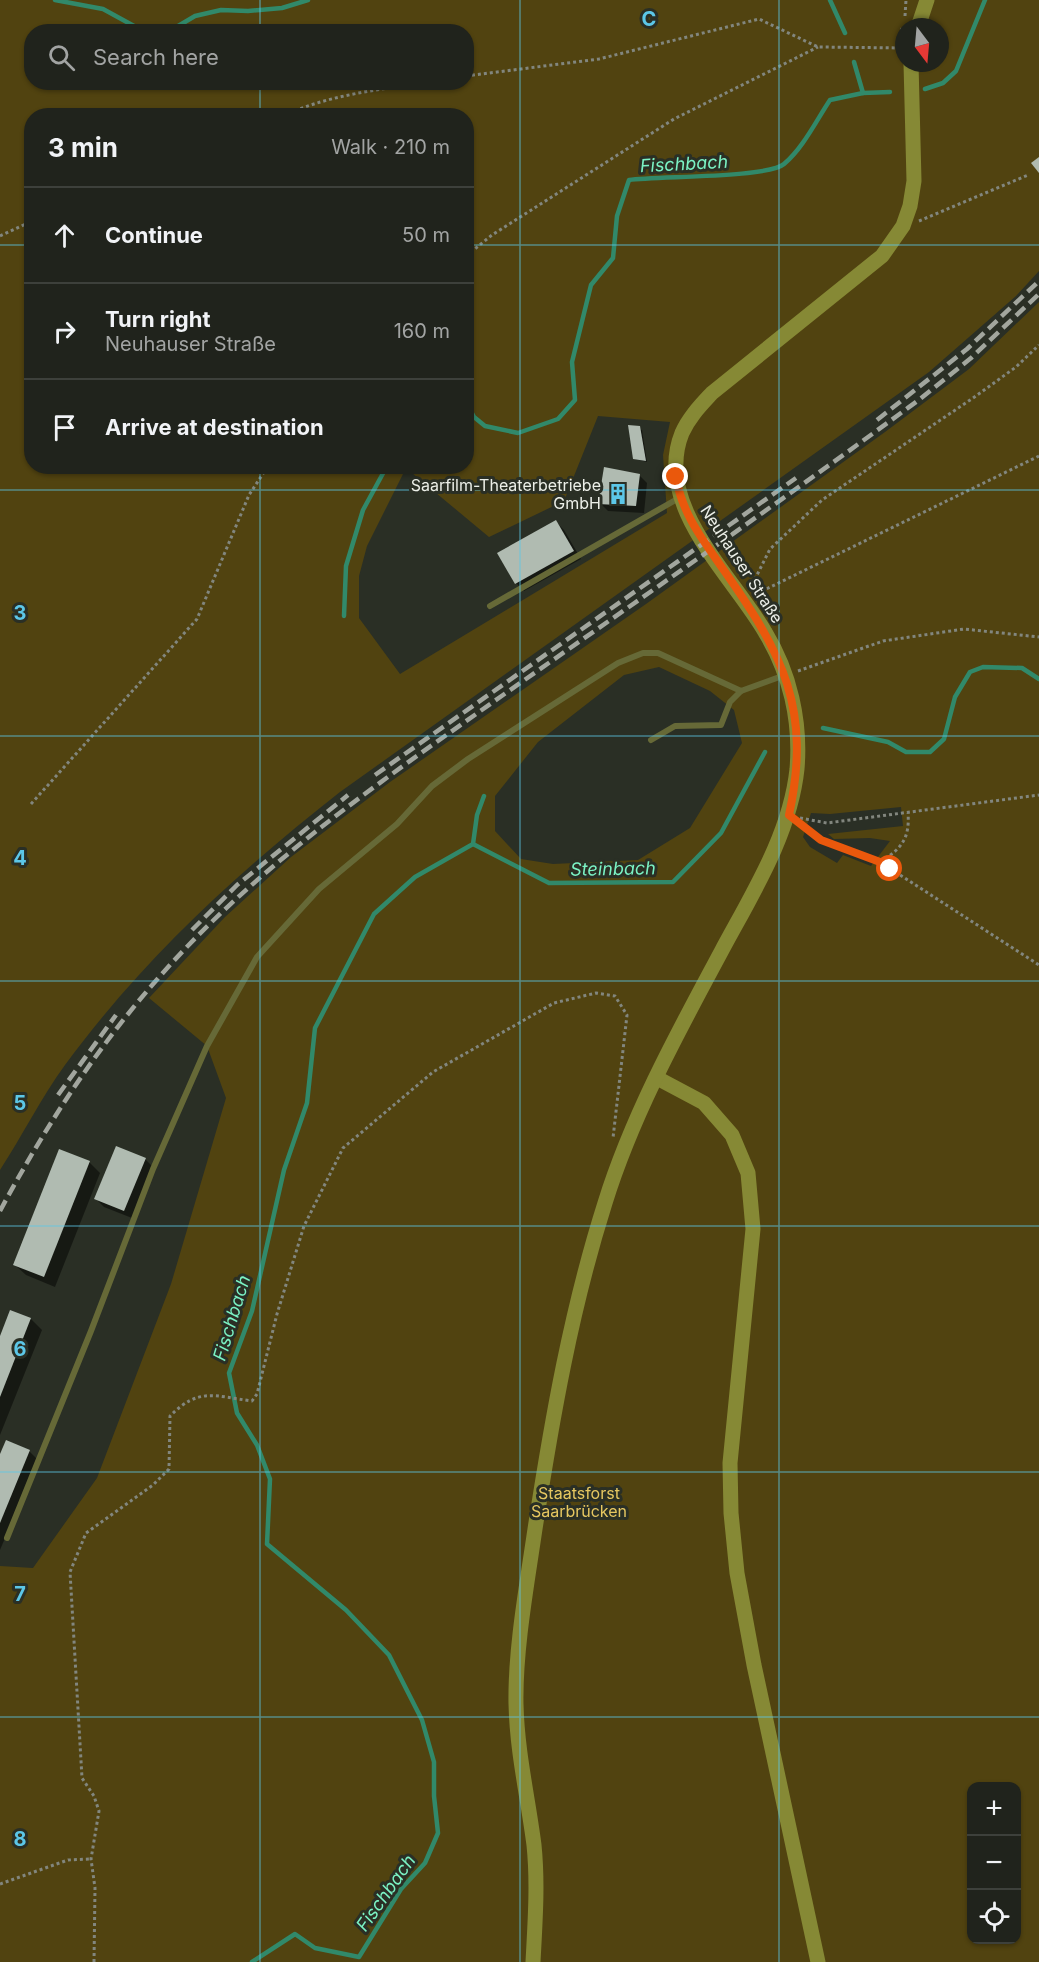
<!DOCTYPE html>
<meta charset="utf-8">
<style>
:root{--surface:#20231c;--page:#2d2f29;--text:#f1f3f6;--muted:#a2a4a3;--line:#3d403b}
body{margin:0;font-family:Inter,sans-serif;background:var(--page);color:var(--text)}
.controls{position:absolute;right:18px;bottom:18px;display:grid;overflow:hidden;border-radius:12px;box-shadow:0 2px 4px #0004}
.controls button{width:54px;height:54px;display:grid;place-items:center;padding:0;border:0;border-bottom:2px solid var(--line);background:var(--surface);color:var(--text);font:30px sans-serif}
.compass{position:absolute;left:895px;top:18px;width:54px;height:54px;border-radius:50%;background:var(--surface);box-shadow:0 2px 4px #0004;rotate:164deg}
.stop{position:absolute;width:18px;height:18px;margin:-14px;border:4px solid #ea580c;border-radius:50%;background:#fff}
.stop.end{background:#ea580c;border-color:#fff;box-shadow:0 2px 6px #0008}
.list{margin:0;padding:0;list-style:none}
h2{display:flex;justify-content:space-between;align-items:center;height:78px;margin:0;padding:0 24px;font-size:26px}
h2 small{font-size:20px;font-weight:400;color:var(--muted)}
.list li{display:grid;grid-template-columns:39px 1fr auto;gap:18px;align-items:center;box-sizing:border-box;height:96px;padding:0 24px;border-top:2px solid var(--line)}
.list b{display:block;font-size:22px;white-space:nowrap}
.list p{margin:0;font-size:20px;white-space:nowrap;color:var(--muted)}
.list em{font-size:20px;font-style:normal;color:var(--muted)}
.icon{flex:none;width:33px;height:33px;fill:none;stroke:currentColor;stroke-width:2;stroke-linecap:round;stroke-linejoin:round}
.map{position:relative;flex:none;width:1039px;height:1962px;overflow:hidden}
.search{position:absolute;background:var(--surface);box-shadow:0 2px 4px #0004;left:24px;top:24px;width:450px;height:66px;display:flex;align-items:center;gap:15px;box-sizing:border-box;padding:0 21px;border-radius:24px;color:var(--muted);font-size:22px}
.panel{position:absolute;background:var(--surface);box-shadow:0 2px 4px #0004;left:24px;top:108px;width:450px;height:366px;border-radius:24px}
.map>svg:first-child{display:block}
</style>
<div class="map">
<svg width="1039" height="1962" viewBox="0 0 1039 1962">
<rect width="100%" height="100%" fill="#2a2f25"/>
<g fill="#514310" fill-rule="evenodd">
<path d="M 0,0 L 1039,0 L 1039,271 L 1016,296 L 929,372 L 340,792 C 237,873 143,959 65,1065 C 41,1098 22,1136 0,1170 ZM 904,27 L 940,27 L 940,63 L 904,63 ZM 32,32 L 466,32 L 466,82 L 32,82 ZM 32,116 L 466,116 L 466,466 L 32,466 ZM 598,416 L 670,422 L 663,455 L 667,513 L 400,674 L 359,618 L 359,576 L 367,546 L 406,468 L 489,537 L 564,501 Z"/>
<path d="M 1039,302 L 1039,1962 L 0,1962 L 0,1566 L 33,1568 L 97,1478 L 171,1284 L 226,1098 L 207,1046 L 149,998 L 225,917 L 291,857 L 390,782 L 646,604 L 885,432 L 969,369 ZM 659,667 L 710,691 L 734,710 L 742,743 L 690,828 L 638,860 L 553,864 L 521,859 L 495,831 L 495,796 L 538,742 L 624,675 ZM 901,807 L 903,826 L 828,834 L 834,839 L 870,838 L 890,841 L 871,866 L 843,855 L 837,863 L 810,847 L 803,837 L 811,813 L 830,814 ZM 972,1786 L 1016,1786 L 1016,1940 L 972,1940 Z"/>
</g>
<g fill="#0007">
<polygon points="629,426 642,430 647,462 635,459"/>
<polygon points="639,475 647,483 644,513 608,511 600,503"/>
<polygon points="556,522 564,530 581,559 524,591 516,583"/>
<polygon points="145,1159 153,1167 132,1218 104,1207 96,1199"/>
<polygon points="89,1162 100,1173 55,1287 26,1275 15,1265"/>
<polygon points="11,1312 31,1319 42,1330 0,1435 0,1340"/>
<polygon points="6,1442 30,1452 38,1460 0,1550 0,1458"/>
</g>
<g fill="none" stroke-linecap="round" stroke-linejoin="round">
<g stroke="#31896a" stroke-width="4.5">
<polyline points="55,0 103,9 145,32"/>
<polyline points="830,0 845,33"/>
<polyline points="168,32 195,16 221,10 248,11 282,8 308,0"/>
<polyline points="854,62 863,93"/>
<polyline points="925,89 943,83 956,71 985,0"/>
<path d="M 466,402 L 474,417 L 485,426 L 518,433 L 558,419 L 575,400 L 572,362 L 591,285 L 613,258 L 617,216 L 629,180 C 658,176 768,178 784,164 C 803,148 816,121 830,100 L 863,93 L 890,92"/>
<polyline points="344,616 346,566 363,510 387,466"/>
<polyline points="823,728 888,742 906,752 930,752 944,739 955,697 970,672 983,667 1022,668 1039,679"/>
<polyline points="473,844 549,883 673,882 721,833 765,752"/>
<polyline points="252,1962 295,1934 315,1948 359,1957 401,1889 425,1863 438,1833 434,1796 434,1762 422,1720 389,1655 346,1610 267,1544 270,1479 257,1445 237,1413 229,1373 252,1311 284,1170 307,1103 315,1028 374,914 415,877 473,844 477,815 484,796"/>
</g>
</g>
<g fill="#b0bbb1">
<polygon points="1039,157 1039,173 1031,163"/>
<polygon points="628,425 640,426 646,461 633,459"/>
<polygon points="604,467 640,474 636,506 598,504"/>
<polygon points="556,520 574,551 515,584 497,553"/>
<polygon points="116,1146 146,1158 124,1211 94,1199"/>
<polygon points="59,1149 90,1161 44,1277 13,1265"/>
<polygon points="10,1310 31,1318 0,1397 0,1336"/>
<polygon points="6,1440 30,1450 0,1523 0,1454"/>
</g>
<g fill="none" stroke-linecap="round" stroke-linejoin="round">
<g stroke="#82867e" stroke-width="3" stroke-dasharray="3 3" stroke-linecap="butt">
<polyline points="905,16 906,0"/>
<polyline points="899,48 902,28"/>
<polyline points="466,76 599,59 759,19 818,47 904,48"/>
<path d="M 284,116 C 326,95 379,90 425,82"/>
<polyline points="919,221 1028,175"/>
<polyline points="0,236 32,221"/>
<polyline points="466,256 492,235 674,119 818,47"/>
<polyline points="752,585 770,549 822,500 973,398 1016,367 1039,345"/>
<polyline points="756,594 1039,456"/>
<polyline points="798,671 883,641 964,629 1039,637"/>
<polyline points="31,804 197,619 249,495 268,466"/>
<polyline points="800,818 827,823 1039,795"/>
<path d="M 800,823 L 821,840 L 880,862 C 901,849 910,839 908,813"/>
<polyline points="880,862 1039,965"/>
<polyline points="0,1884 68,1860 91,1859"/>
<path d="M 94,1962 L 95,1888 L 91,1859 L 99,1811 L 94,1796 L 82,1778 L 70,1572 L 86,1533 L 153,1485 L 169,1469 L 170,1416 C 199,1387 214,1396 252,1401 L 257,1394 L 277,1314 L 304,1226 L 343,1148 L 433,1072 L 554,1003 L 596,993 L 615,996 L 627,1015 L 613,1138"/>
</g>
<g stroke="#666937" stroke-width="6">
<polyline points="490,606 679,498"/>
<polyline points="651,740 675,726 721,725 730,702 741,691"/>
<polyline points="7,1538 91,1331 153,1169 207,1046 257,957 319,889 397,824 432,786 468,759 618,663 643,653 658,653 741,691 785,675"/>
</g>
<g stroke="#868935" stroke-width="15">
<polyline points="918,27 927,0"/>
<polyline points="657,1078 704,1103 732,1135 748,1173 753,1229 730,1463 731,1513 737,1573 754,1665 818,1962"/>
<path d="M 533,1962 C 535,1923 538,1884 534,1845 C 528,1798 517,1752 516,1704 C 515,1649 527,1584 535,1529 C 552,1419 571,1310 605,1203 C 632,1116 678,1032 721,952 C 752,894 790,835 797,769 C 801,721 790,673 765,632 C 732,575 653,505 682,433 C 689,417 701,405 712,393 L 882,256 L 903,226 L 910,206 L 914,181 L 911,63"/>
</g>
<g stroke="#a2a69e" stroke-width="4.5" stroke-dasharray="12 6" stroke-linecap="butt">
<polyline points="877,420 967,349 1039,281"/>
<polyline points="375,775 796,478"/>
<polyline points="192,930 237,885 348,795"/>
<polyline points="58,1095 116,1015"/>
<path d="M 0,1211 C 45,1127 97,1047 161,975 C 259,864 383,780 503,695 C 643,597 783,500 920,399 L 971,358 L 1039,294"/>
</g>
</g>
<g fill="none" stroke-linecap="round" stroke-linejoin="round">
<path stroke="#ea580c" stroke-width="8" d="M 676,477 C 682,514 703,540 723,569 C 783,654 812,709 789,815 L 821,840 L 880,862 L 890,869"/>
</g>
<path fill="none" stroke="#5cc7e8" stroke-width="1.5" stroke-opacity="0.55" d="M 260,0 L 260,32M 520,0 L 520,1962M 779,0 L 779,1962M 260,82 L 260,116M 0,245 L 32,245M 466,245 L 1039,245M 260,466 L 260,1962M 0,490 L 1039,490M 0,736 L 1039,736M 0,981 L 1039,981M 0,1226 L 1039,1226M 0,1472 L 1039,1472M 0,1717 L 1039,1717"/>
<defs>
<symbol id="building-bare" viewBox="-9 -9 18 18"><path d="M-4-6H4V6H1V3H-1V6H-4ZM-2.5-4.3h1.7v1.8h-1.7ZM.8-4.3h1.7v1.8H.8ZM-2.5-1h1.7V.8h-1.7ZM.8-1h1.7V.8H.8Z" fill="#5cc7e8" stroke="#2a2f25" stroke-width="2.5" paint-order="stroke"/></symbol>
</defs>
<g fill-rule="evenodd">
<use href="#building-bare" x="603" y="479" width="30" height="30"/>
</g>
<g text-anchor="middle" stroke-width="6" stroke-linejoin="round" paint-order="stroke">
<g font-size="16" fill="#ecefe8" stroke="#2a2f25" text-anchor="end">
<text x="601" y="491">Saarfilm-Theaterbetriebe<tspan x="601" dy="18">GmbH</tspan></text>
</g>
<g font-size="16" fill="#ecefe8" stroke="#2a2f25">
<text transform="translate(742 564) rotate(57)" y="6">Neuhauser Straße</text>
</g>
<g font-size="16" fill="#e6c760" stroke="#2a2f25">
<text x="579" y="1499">Staatsforst<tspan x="579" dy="18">Saarbrücken</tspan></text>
</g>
<g font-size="18" font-style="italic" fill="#7bf2c4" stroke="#2a2f25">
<text transform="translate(684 164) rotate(-3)" y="6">Fischbach</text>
<text transform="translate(613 869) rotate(-1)" y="6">Steinbach</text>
<text transform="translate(232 1318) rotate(-73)" y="6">Fischbach</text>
<text transform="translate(386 1893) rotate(-55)" y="6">Fischbach</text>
</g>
</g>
<g font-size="20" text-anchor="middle" font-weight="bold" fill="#5cc7e8" stroke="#2a2f25" stroke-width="6" stroke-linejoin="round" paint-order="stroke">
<text x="649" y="26">C</text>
<text x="20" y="620">3</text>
<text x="20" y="865">4</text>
<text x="20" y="1110">5</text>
<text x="20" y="1356">6</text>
<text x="20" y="1601">7</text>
<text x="20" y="1846">8</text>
</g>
</svg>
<div class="controls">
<button>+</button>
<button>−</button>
<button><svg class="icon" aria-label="locate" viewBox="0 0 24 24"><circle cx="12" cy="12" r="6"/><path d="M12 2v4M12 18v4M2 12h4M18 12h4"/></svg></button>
</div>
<svg class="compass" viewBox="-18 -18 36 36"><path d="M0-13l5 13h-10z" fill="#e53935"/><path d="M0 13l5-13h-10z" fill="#a2a4a3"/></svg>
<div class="stop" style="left:890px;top:869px"></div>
<div class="stop end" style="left:676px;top:477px"></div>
<div class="search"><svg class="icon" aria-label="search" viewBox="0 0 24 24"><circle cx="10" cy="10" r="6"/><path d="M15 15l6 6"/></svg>Search here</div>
<section class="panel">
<h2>3 min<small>Walk · 210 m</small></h2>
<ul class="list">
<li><svg class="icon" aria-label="ahead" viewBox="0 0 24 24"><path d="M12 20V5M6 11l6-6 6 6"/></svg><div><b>Continue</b></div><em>50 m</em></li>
<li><svg class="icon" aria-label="right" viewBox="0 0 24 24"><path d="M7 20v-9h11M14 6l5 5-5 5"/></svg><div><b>Turn right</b><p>Neuhauser Straße</p></div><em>160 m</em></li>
<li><svg class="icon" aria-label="arrive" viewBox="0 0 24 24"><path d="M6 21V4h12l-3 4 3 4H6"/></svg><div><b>Arrive at destination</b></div></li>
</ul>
</section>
</div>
